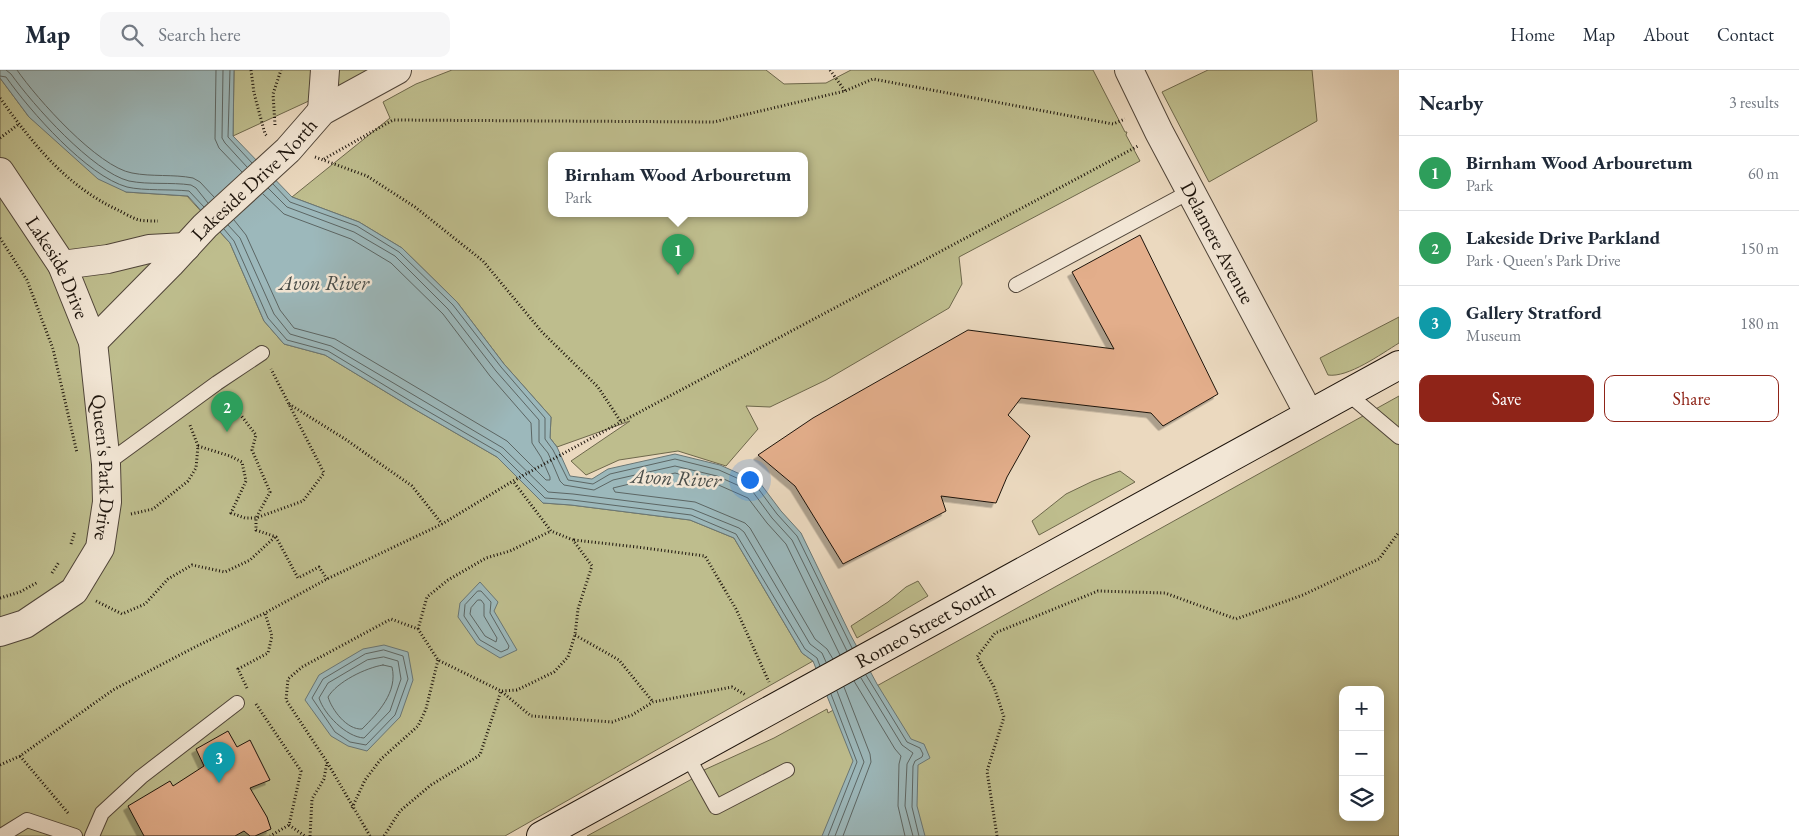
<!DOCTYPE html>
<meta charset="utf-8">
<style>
:root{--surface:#fff;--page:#f6f6f7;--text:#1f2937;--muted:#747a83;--line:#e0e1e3;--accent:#8f2418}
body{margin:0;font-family:"EB Garamond",serif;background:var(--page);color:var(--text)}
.controls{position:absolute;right:15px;bottom:15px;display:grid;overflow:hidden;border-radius:10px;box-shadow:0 2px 12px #0003}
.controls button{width:45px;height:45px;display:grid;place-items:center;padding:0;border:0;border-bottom:1px solid var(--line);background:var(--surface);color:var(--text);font:25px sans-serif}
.you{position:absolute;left:749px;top:409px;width:18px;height:18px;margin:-12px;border:4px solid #fff;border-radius:50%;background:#1a73e8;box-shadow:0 0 0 8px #1a73e833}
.badge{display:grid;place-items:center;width:32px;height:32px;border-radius:50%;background:var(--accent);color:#fff;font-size:16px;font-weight:700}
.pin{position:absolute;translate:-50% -41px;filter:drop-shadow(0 1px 2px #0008)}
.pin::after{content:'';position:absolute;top:26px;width:18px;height:15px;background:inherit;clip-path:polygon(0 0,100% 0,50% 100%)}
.popup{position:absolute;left:548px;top:82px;width:260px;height:65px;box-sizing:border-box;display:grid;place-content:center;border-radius:10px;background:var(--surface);filter:drop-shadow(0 1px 4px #0005);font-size:16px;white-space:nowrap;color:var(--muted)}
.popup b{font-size:19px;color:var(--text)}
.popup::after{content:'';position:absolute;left:50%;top:100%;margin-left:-10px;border:10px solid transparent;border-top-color:var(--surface)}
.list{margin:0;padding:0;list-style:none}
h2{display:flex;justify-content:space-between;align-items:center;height:65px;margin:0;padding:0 20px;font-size:21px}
h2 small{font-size:16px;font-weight:400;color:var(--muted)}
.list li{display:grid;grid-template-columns:32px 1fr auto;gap:15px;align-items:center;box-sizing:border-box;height:75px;padding:0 20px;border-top:1px solid var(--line)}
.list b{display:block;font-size:19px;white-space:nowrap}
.list p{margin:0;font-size:16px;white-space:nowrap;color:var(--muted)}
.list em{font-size:16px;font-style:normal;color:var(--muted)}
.actions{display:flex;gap:10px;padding:15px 20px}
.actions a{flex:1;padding:11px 0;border:1px solid var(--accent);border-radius:10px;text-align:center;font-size:18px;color:var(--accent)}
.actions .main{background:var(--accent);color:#fff}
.icon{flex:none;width:28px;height:28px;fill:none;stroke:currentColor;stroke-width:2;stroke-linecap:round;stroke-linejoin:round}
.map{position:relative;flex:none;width:1399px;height:766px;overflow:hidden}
header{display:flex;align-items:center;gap:30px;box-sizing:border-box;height:70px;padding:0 25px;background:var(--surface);border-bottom:1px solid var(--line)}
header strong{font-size:24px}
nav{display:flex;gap:28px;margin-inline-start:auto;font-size:18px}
.search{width:350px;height:45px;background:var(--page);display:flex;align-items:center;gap:12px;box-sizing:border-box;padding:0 18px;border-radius:10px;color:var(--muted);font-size:19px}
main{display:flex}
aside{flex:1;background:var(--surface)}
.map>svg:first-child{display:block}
</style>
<header>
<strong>Map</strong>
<div class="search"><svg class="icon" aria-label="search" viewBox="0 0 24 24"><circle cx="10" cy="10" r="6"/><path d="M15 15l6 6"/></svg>Search here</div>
<nav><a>Home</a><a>Map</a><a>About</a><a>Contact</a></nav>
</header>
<main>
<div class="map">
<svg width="1399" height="766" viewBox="0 0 1399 766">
<defs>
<filter id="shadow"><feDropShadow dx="-4.5" dy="4.5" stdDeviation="0" flood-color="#0004"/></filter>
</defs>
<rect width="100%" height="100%" fill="#ebd9bf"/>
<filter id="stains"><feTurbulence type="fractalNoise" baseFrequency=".004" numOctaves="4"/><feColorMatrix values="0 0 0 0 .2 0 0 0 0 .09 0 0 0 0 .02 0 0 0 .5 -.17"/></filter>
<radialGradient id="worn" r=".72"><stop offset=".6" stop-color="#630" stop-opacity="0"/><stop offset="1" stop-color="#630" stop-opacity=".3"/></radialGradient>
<g fill="#bebd8d" stroke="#6e684c" fill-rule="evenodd">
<polygon points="234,0 376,0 233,66"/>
<path d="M 452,0 L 766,0 L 784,14 L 826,13 L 851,0 L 1093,0 L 1125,62 L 1127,62 L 1126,65 L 1140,91 L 959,187 L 962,214 L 949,238 L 826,310 L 770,337 L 746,336 L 758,359 L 726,396 L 678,381 L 619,390 L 586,405 L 571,391 L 630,351 L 557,377 L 550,368 L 551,347 L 504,294 L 457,232 L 402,178 L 359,152 L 292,127 L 390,48 L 383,32 L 416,14 ZM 552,86 L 804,86 L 804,144 L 552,144 Z"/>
<polygon points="1208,0 1312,0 1317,51 1209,112 1162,22"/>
<polygon points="0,8 29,47 126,122 187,126 230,173 264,251 284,274 325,285 409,336 497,387 543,433 571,435 690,450 734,468 802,583 813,591 505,766 0,766"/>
<path d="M 1399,247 L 1399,273 C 1381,284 1348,308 1328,305 L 1320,288 Z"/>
<path d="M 1399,326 L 1399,766 L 587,766 L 692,709 L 695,713 L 707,707 L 704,700 L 774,668 L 827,639 L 828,643 ZM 1343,620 L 1380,620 L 1380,747 L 1343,747 Z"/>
<polygon points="1120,401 1135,412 1039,465 1032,451 1066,424 1093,411"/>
<polygon points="918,511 928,526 857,568 851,556 888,532 906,517"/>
</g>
<g fill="#9cb8bb" stroke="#697675">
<polygon points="0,0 234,0 233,66 292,127 359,152 402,178 457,232 504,294 551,347 550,368 557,377 570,406 592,409 608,399 675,384 720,395 760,413 781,441 801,463 850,564 877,614 911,669 924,674 930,688 918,695 917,736 925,766 822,766 853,691 813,591 802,583 734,468 690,450 571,435 543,433 497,387 409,336 325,285 284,274 264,251 230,173 188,126 126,122 98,109 29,47 0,8"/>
<polygon points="480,512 498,532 494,541 517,580 500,588 477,574 458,547 460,533"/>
<polygon points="384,575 408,582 413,610 400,647 367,681 348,676 331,666 305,630 319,605 363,579"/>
</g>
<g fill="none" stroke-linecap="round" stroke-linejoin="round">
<g stroke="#5c6664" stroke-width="1">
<path d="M 6,0 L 11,4 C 33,35 93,102 129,111 C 149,115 171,112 191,115 L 196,118 L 208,133"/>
<path d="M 17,0 C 37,29 98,97 132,103 C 152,107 173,104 193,108 L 200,112 L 214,127"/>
<polyline points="216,0 215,69 219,78 242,102"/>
<polyline points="223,0 222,68 225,73 247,97"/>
<polyline points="230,0 228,67 252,93"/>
<path d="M 0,6 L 6,7 C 30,41 87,106 127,117 C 144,121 171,119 189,121 L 204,137"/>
<polyline points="273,114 290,132 357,156 399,182 453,235 501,297 545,348 545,369 553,380 568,410 593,414 610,404 675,389 719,400 757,417 777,444 797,466 852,578"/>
<polyline points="268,118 287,137 354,162 395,186 448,239 496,301 539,350 539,372 548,383 560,411 564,415 594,420 613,410 675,396 717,406 753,422 772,448 792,470 847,581"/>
<polyline points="234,150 246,165 280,240 294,258 335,269 507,371 546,410 550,410 550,407 541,387 532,373 531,353 490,306 443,244 391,193 351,169 284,144 263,124"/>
<polyline points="228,155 240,168 274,244 290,264 331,276 503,378 548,422 573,424 692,439 739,458 744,462 810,574 822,583 826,592"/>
<polyline points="224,159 234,171 268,248 287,270 328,281 412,332 500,383 545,428 572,430 691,445 736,464 805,579 817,588 820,596"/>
<polygon points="478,521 481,521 491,532 490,543 509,576 508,579 501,582 480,570 464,546 465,535"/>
<polygon points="478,530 481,530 484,534 484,546 497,568 496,572 485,566 470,544 471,538"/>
<polygon points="384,580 403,586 408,609 395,645 366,675 350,672 335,662 312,628 323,609 365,584"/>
<path d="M 384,587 L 398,591 L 401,609 L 390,641 L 364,668 C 346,667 324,644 319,628 L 328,613 L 367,590 Z"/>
<polyline points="833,589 827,579 815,569 750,458 745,453 695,432 615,422 613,418 675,403 714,413 748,428 767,453 786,474 840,585"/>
<path d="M 383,595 L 392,597 C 398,622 378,643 362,659 C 347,660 332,640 328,627 C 337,612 365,598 383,595 Z"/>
<polyline points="866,605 907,672 920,678 923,684 922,687 915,691 913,696 912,737 919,766"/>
<polyline points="861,608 902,675 913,683 907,694 905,736 913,766"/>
<polyline points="854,611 895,679 901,686 899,694 898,736 905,766"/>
<polyline points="828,766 857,692 831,624"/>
<polyline points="835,766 864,692 837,621"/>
<polyline points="843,766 871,692 870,684 844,617"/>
</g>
</g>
<g fill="#e3ae8b" stroke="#1d140c" filter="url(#shadow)">
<polygon points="1140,165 1218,324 1163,356 1151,343 1021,328 1008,345 1030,366 1007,407 996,433 941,426 946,441 843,494 795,416 758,385 813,348 968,260 1114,279 1072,202"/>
<polygon points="228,661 237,677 250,670 270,710 250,718 267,747 271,759 255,766 250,766 244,761 235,766 144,766 128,736 170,711 173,716 204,696 196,679"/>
</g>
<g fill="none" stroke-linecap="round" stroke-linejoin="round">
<defs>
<g id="service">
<polyline points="1016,215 1191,121"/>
<polyline points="1347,323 1399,367"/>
<polyline points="106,394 217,313 262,283"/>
<polyline points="687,685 716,737 787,700"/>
<polyline points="1,766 27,750 75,766"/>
<polyline points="92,766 102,743 141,707 237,633"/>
</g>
<g id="minor">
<polyline points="322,41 325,0"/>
<path id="s1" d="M 0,102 L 62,195 L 93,272 L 106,394 L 107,432 L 100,478 L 74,521 L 25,554 L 0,562"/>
<polyline points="62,195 108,189 149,179 186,177"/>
<path id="s2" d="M 93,272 L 170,194 L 205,156 L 288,80 L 322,41 L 397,0"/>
</g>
<g id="tertiary">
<path id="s3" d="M 1129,0 L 1159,62 L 1309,344"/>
</g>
<g id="secondary">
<path id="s4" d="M 541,766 L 1399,295"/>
</g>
</defs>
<use href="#service" stroke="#504539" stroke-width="16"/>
<use href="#minor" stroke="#504539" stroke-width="30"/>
<use href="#tertiary" stroke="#504539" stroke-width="30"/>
<use href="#secondary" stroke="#1d140c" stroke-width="30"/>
<g stroke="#1d140c" stroke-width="3" stroke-dasharray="1 2.5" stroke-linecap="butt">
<polyline points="251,0 254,23 265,64 267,66"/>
<polyline points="830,0 845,21"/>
<path d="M 0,28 C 33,74 66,116 118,140 C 124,143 132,148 139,150 C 145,151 152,151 158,151"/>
<polyline points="275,55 273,24 281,0"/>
<polyline points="0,68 19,54"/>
<polyline points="315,87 367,106 415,137 483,191 542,262 598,317 621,352"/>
<polyline points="324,89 393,50 714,52 845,21 873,9 1113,54 1125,49"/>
<polyline points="0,168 27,210 53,279 77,383"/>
<polyline points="227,327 256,365 252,380 270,422 256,448 256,460 276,467 298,508 319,497 327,509"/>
<polyline points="289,334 345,369 412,416 442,454"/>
<polyline points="198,376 230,386 242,392 246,411 231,443 245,448 256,448 303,431 324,403 271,299"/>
<polyline points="131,444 153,439 188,411 196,398 198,376 190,355"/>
<polyline points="574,470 637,477 705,486 736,539 769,612"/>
<polyline points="71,474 75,461"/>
<polyline points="52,503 59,492"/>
<polyline points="0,528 20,522 38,512"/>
<polyline points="96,531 122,544 145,534 168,509 192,495 225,502 250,490 275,467"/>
<polyline points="418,559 427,527 448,510 486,488 510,481 551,461 513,411"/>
<polyline points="575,565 619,590 653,632"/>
<polyline points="247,618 238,599 268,583 272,566 265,543"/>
<polyline points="256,634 301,701 289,755 270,766"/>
<polyline points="20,686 68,743"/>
<polyline points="0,695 20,686 113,620 197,576 265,543 327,509 442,454 513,411 621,352 1138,76"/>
<polyline points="352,738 365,710 381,689 418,656 426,639 438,590"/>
<polyline points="289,755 305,766"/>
<polyline points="310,766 312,729 324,709 327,692"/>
<polyline points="370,766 327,692 286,630 288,609 302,597 391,549 418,559 438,590 501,621 517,620 554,602 568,587 575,565 578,539 592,496 573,470 551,461"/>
<polyline points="384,766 400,741 431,715 480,685 501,621 531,646 612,652 632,645 653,632 732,617 746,625"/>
<polyline points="997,766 987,701 1004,647 994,617 977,587 995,563 1098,521 1165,523 1236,549 1303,525 1379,489 1399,462"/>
</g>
<use href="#service" stroke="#f2e6d5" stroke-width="14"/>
<use href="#minor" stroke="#f2e6d5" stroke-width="28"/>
<use href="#tertiary" stroke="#f2e6d5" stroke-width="28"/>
<use href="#secondary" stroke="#f2e6d5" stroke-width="28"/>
</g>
<g text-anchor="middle" stroke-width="5" stroke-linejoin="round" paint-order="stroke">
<g font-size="20" fill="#1d140c" stroke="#f2e6d5">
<text dy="7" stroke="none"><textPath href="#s2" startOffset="229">Lakeside Drive North</textPath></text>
<text dy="7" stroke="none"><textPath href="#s3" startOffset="194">Delamere Avenue</textPath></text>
<text dy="7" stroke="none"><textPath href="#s1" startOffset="112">Lakeside Drive</textPath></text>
<text dy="7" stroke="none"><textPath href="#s1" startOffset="321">Queen's Park Drive</textPath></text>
<text dy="7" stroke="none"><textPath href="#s4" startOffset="438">Romeo Street South</textPath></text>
</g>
<g font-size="21" font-style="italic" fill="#494d49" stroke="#f2e6d5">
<text x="324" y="220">Avon River</text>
<text transform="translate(676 408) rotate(3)" y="7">Avon River</text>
</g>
</g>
<rect width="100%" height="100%" filter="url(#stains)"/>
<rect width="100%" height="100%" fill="url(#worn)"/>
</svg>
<div class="controls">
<button>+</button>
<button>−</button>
<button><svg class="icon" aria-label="layers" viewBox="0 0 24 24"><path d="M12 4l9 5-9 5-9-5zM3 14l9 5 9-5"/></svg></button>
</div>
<div class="you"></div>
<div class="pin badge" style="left:678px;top:205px;background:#2e9e5b">1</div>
<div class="popup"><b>Birnham Wood Arbouretum</b>Park</div>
<div class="pin badge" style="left:227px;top:362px;background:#2e9e5b">2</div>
<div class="pin badge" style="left:219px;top:713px;background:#0f9aa8">3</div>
</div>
<aside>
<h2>Nearby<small>3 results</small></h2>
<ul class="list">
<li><span class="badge" style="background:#2e9e5b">1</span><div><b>Birnham Wood Arbouretum</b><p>Park</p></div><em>60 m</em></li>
<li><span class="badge" style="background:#2e9e5b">2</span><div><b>Lakeside Drive Parkland</b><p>Park · Queen's Park Drive</p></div><em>150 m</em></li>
<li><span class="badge" style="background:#0f9aa8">3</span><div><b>Gallery Stratford</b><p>Museum</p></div><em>180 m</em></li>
</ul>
<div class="actions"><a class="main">Save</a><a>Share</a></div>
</aside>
</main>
